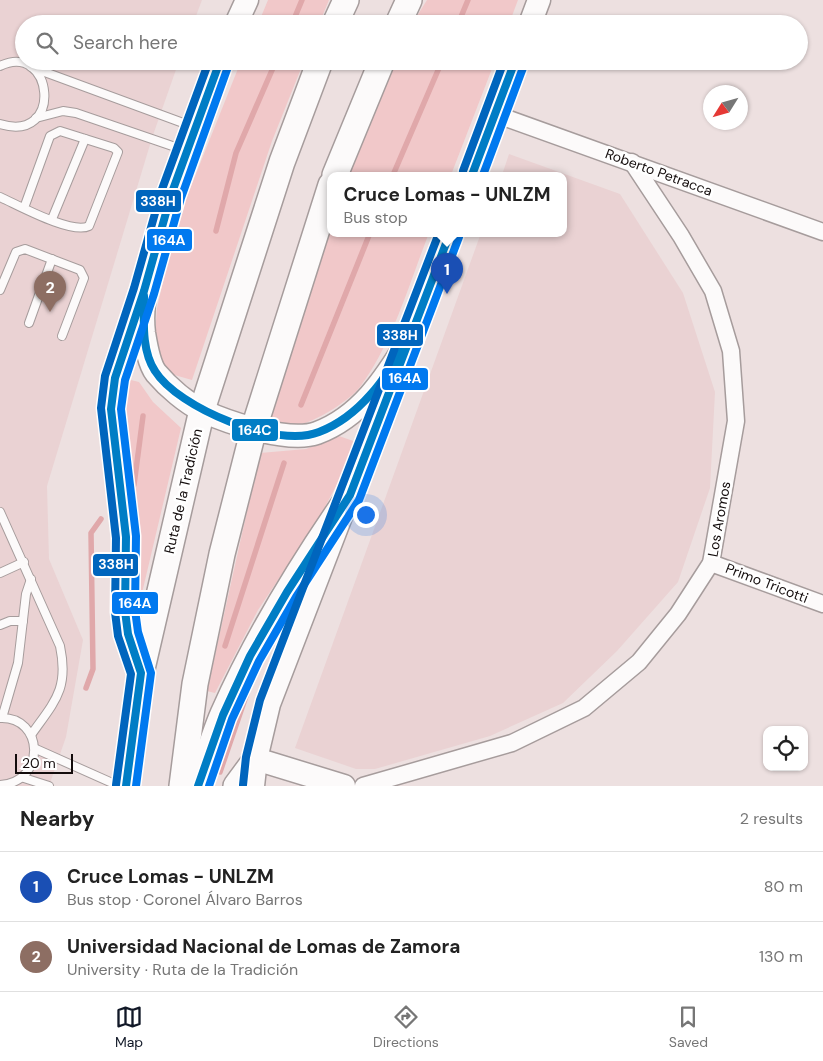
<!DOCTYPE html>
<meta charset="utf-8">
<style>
:root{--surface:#fff;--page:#f2f2f2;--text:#222;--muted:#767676;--line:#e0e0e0;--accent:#111827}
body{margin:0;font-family:"DM Sans",sans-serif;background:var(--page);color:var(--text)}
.controls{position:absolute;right:15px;bottom:15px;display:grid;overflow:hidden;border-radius:10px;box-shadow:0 1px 4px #0004}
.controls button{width:45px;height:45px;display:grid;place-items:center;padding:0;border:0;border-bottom:1px solid var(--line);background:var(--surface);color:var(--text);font:25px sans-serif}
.compass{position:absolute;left:703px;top:85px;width:45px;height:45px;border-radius:50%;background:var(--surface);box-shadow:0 1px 4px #0004;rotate:233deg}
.scale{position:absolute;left:15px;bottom:12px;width:58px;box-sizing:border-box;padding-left:5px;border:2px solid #130c0c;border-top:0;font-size:14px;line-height:18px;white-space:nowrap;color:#130c0c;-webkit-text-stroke:4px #fff;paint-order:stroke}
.you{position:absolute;left:365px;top:514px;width:18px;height:18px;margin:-12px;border:4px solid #fff;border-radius:50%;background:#1a73e8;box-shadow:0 0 0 8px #1a73e833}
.badge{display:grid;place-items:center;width:32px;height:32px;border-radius:50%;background:var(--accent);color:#fff;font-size:16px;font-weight:700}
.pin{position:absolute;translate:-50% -41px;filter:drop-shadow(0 1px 2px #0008)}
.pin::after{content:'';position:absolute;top:26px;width:18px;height:15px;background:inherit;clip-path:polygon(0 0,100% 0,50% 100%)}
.popup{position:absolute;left:327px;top:172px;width:240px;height:65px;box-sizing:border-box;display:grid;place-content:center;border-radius:10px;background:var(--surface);filter:drop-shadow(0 1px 4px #0005);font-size:16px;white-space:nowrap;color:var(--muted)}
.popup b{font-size:19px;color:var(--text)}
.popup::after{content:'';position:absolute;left:50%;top:100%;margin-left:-10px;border:10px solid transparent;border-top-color:var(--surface)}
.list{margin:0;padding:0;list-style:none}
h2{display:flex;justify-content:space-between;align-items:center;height:65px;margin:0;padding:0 20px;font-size:21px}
h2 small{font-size:16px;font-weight:400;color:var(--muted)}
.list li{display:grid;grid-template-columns:32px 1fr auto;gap:15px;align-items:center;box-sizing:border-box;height:70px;padding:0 20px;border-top:1px solid var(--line)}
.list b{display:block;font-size:19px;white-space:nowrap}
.list p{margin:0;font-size:16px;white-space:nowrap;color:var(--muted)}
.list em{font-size:16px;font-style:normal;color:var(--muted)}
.icon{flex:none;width:28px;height:28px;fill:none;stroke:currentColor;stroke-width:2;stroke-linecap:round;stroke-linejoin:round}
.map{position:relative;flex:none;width:823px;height:786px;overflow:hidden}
.search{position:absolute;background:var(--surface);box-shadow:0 1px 4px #0004;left:15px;right:15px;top:15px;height:55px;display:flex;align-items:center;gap:12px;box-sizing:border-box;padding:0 18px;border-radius:28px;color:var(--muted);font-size:19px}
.sheet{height:205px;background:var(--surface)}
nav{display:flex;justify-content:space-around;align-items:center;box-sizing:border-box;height:70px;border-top:1px solid var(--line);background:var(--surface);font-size:14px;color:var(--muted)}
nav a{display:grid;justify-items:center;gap:2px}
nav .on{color:var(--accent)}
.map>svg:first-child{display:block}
</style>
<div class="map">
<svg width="823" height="786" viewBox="0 0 823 786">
<rect width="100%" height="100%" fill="#ede0e0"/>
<g fill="#ead2d3">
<polygon points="0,0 202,0 193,24 24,24 24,61 179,61 152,138 47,486 49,559 83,640 66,737 49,786 0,786"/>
<polygon points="509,154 620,194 683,293 715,392 710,488 678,582 617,651 563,703 490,736 375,769 356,769 295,748 481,233 563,233 563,175 502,175"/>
</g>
<g fill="#f1c8c9">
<polygon points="268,0 329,0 319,24 258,24"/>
<polygon points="427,0 518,0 509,24 412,24"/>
<polygon points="241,61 304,61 272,141 192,380 164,372 155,335 157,308 176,224"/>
<polygon points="396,61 495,61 451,175 349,175"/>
<path d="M 331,221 L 331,233 L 429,233 C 409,284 393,342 360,387 C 350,400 318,420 302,424 C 290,427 279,425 268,423 Z"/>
<polygon points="123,378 139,382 153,402 181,428 138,610 133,609 117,413"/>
<polygon points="339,436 359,443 318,520 258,610 215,693 207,691 260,453 306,449"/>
</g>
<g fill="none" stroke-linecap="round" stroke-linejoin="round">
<g stroke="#e0a8aa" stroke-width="5.5">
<polyline points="292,24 302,0"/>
<polyline points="458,24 468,0"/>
<polyline points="393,175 442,61"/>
<polyline points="216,231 236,153 276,61"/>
<polyline points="301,405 370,233"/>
<polyline points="134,485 143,416"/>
<polyline points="225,646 284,463"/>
<polyline points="86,688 93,669 91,533 101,519"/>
<polyline points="220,772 247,693"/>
</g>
<defs>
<g id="lane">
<path d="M 0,66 C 53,40 65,144 0,124"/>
<polyline points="31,67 194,127"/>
<polyline points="36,118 63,111 76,113 184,150"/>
<path d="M 0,197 C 18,205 72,235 89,226 L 118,152 L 114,148 L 60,131 L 50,136 L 24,208"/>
<polyline points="52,219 85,139"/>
<polyline points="0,290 16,252 25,249 80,270 84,278 62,336"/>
<polyline points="29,323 52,259"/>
<path d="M 0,512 L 60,646 C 69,689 55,701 31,735"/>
<polyline points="0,573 24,562"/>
<polyline points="0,625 10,621 23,621"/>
<path d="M 0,718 C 44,716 47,782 0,785"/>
<polyline points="2,718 18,663 26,594 31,579"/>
<polyline points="36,749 119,786"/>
<polyline points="24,778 49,786"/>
</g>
<g id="street">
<polyline points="495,114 823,232"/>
<polyline points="711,563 823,604"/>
<polyline points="363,786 512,743 584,708 639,662 678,614 711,563 736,421 731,351 713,291 681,236 632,162"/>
</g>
<g id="secondary">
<polyline points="236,24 247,0"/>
<polyline points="530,24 539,0"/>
<path d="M 220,61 C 198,121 175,179 158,240 C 150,271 140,301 144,333 C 146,345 149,364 156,373 C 168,387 186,403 203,411 C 229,423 289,443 317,433 C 360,417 385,379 408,341"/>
<polyline points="472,175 515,61"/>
<polyline points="256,759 344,786"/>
<polyline points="253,786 256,759 269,704 450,233"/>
</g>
<g id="primary">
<polyline points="335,24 346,0"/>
<polyline points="398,24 409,0"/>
<polyline points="335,175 382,61"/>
<polyline points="141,673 128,634 125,611 126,537 111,409 115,378 144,291"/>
<polyline points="126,786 141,673 202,410 282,162 320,61"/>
<polyline points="182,786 195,684 222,554 254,428 331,185"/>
<path d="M 198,786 C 206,762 213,737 223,714 C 257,637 302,564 350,495"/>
<polyline points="236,786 256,759"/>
</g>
</defs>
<use href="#lane" stroke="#a69c9c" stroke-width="10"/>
<use href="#street" stroke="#a69c9c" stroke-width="19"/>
<use href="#secondary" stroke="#a69c9c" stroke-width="25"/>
<use href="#primary" stroke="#a69c9c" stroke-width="28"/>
<use href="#lane" stroke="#fcfafa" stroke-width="8"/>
<use href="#street" stroke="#fcfafa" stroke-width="16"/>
<use href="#secondary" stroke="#fcfafa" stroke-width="22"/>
<use href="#primary" stroke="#fcfafa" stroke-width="25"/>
<defs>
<g id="bus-1">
<polyline points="472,175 515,61"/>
<path d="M 144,296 C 144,319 141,350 155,371 C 178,408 277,449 319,432 C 361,416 386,377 408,341"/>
<polyline points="126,786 141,673 128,634 125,611 126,537 111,409 115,378 144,291 171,195 220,61"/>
<polyline points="198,786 223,715 250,656 287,592 350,495 450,233"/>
</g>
<g id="bus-2">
<polyline points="483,175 524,65"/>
<polyline points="136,786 151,673 138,632 135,610 136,536 121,409 125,380 154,294 181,198 229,64"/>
<polyline points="209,786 232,719 259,661 296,597 359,500 459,237"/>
</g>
<g id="bus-3">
<polyline points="463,171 504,61"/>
<polyline points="116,785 131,674 118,636 115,612 116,538 101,408 105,376 134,288 161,192 209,61"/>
<polyline points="243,785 246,757 260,700 439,233"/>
</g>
</defs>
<use href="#bus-1" stroke="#fff" stroke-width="11"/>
<use href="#bus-2" stroke="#fff" stroke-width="11"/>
<use href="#bus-3" stroke="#fff" stroke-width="11"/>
<use href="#bus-1" stroke="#007dc5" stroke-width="8"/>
<use href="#bus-2" stroke="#0079ef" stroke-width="8"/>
<use href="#bus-3" stroke="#0065bd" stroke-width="8"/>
</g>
<g text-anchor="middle" stroke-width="5" stroke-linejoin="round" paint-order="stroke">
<g font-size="14" fill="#130c0c" stroke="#fff">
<text transform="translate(659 172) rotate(20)" y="5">Roberto Petracca</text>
<text transform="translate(183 491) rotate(-77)" y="5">Ruta de la Tradición</text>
<text transform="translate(719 519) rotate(-80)" y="5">Los Aromos</text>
<text transform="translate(767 583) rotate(21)" y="5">Primo Tricotti</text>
</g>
</g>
<g stroke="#fff" stroke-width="2">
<rect x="135" y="189" width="47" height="24" rx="5" fill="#0065bd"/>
<rect x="146" y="228" width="47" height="24" rx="5" fill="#0079ef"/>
<rect x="376" y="323" width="48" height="24" rx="5" fill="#0065bd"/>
<rect x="381" y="367" width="48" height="24" rx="5" fill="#0079ef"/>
<rect x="231" y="418" width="48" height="24" rx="5" fill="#007dc5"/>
<rect x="92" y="553" width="47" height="24" rx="5" fill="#0065bd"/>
<rect x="111" y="591" width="48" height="24" rx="5" fill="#0079ef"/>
</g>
<g font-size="14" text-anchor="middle" font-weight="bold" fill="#fff">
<text x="158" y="206">338H</text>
<text x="169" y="245">164A</text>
<text x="400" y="340">338H</text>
<text x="405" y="383">164A</text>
<text x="255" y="435">164C</text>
<text x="116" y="569">338H</text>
<text x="135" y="608">164A</text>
</g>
</svg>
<div class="controls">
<button><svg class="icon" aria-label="locate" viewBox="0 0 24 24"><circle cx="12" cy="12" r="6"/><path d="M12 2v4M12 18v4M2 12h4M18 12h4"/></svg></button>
</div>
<svg class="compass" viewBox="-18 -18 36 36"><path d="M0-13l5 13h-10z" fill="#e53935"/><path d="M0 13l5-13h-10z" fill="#767676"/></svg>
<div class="scale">20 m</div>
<div class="you"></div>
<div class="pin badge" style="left:447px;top:294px;background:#1a4fb4">1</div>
<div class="popup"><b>Cruce Lomas - UNLZM</b>Bus stop</div>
<div class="pin badge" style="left:50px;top:312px;background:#8d6e63">2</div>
<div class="search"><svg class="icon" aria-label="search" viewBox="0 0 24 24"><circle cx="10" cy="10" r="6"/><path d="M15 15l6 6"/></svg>Search here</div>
</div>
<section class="sheet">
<h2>Nearby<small>2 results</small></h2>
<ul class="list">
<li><span class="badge" style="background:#1a4fb4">1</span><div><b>Cruce Lomas - UNLZM</b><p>Bus stop · Coronel Álvaro Barros</p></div><em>80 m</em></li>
<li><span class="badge" style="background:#8d6e63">2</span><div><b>Universidad Nacional de Lomas de Zamora</b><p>University · Ruta de la Tradición</p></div><em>130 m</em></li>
</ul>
</section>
<nav>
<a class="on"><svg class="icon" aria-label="map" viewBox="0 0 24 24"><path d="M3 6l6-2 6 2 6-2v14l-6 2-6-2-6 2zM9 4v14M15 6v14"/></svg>Map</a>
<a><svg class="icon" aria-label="directions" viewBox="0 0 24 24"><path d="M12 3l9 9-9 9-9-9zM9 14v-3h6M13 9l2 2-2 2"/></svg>Directions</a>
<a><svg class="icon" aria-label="saved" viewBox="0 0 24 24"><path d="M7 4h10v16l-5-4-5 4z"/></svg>Saved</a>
</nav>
